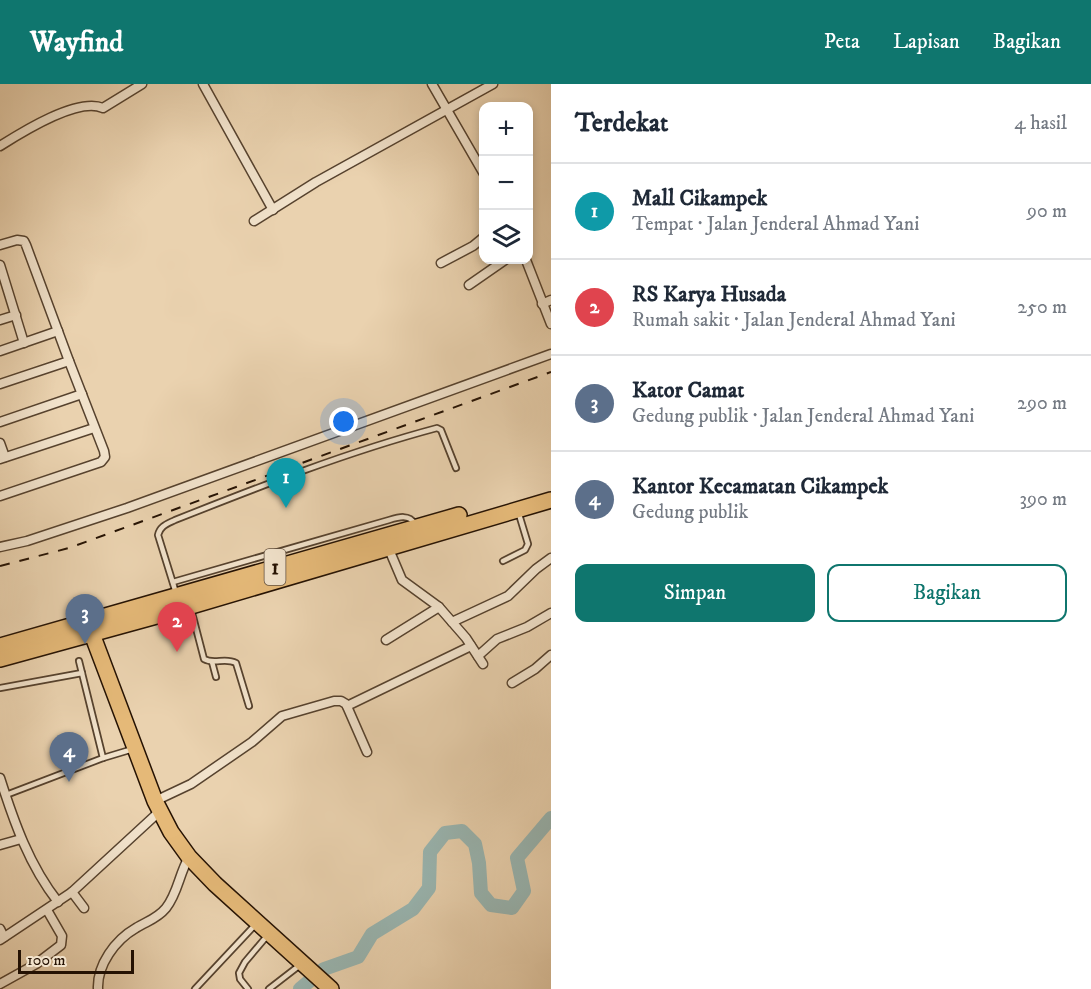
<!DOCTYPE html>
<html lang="id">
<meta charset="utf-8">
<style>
:root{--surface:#fff;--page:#f2f2f3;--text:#1f2937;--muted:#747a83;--line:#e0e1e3;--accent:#0f766e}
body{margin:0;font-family:"IM FELL DW Pica",serif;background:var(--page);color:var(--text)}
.controls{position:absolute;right:18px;top:18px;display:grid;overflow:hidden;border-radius:12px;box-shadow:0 3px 9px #0003}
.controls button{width:54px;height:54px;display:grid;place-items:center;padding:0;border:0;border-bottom:2px solid var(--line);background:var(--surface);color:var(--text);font:30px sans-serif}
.scale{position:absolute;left:18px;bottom:15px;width:116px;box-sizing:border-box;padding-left:6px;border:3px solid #251203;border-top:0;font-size:16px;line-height:21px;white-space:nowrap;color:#251203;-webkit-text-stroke:4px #f1e2cb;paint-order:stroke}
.you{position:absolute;left:344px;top:338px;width:21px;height:21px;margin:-15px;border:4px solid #fff;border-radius:50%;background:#1a73e8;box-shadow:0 0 0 9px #1a73e833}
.badge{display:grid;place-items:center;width:39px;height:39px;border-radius:50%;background:var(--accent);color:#fff;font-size:20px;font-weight:700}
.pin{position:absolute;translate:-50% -50px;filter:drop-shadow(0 2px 3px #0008)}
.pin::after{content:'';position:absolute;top:32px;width:21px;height:18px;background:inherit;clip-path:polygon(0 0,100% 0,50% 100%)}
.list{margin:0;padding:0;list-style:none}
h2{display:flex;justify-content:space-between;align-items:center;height:78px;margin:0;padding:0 24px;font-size:26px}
h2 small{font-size:20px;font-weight:400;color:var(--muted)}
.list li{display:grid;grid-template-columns:39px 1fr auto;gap:18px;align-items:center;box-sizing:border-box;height:96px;padding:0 24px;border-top:2px solid var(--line)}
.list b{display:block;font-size:22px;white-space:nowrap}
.list p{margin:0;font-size:20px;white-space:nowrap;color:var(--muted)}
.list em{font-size:20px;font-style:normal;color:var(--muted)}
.actions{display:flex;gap:12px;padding:18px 24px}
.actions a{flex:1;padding:14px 0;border:2px solid var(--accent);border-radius:12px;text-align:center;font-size:21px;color:var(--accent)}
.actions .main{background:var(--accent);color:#fff}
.icon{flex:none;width:33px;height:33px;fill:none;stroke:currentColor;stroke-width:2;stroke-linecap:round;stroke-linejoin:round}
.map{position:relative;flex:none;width:551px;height:905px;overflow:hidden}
header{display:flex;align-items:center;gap:36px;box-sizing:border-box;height:84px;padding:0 30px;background:var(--accent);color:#fff}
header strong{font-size:28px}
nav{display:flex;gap:33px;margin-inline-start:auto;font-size:21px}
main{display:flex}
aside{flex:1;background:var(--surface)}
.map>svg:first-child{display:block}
</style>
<header>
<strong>Wayfind</strong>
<nav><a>Peta</a><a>Lapisan</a><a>Bagikan</a></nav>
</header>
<main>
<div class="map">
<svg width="551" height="905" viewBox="0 0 551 905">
<rect width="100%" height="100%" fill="#ead2af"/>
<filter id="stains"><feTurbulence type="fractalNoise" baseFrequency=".00333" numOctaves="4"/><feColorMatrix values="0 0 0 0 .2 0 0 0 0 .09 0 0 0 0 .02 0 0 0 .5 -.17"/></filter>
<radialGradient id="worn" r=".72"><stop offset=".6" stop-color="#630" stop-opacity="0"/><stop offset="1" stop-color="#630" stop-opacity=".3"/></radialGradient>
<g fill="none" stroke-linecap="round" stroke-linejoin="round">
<polyline stroke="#99b6b2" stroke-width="14" points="300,905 324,885 358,873 372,850 413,825 429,804 430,768 445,749 462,747 475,760 479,779 481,809 491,821 512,824 524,807 517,774 551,734"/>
<defs>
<g id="lane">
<polyline points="503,477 525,466 528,460 518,427"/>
<path d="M 173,498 L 389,436 C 399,433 409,430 415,440"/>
<path d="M 176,509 L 158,451 C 160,442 167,440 175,436 C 261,402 347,368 437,344 L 441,346 L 456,384"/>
<path d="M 191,525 L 204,575 C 214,581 225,573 236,579 L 249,622"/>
<polyline points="79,577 103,674"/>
<polyline points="212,578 216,593"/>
<polyline points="0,604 82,589"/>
<polyline points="6,711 103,674 133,665"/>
<polyline points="195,905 255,841"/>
<polyline points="248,905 240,895 239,889 245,878 267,852"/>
<polyline points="269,905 300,881"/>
</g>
<g id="street">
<polyline points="203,0 273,126"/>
<polyline points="432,0 484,90"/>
<path d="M 0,62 C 22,48 78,13 103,24 L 142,0"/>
<polyline points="254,137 316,98 493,0"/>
<polyline points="0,161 17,156 24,157 26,161 69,277 104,367 105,373 101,378 0,412"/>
<polyline points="526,176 551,240"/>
<polyline points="441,179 473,162 484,153"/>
<polyline points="0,181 24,259"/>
<polyline points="469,201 505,176"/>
<polyline points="542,220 551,216"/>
<polyline points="0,236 16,231"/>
<polyline points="0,267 58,247"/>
<polyline points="0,300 69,277"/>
<polyline points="0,338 82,310"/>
<polyline points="0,359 5,373"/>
<polyline points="0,375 94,344"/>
<polyline points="0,463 27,457 127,424 551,270"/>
<polyline points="388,463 402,496 439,523 466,554 483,580"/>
<polyline points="452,538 508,512 536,485 551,474"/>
<polyline points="386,556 439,523"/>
<polyline points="478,572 497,555 527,543 551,529"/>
<polyline points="512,599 535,585 551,571"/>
<polyline points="347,622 471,562"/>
<path d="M 0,694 C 14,738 29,781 58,818"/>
<polyline points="155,717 191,700 252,658 282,632 334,617 341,617 346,620 367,668"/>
<polyline points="0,761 21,755"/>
<polyline points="72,808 84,824"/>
<polyline points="0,845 4,853"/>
<polyline points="0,856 72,808 160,727"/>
<polyline points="0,900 36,880 61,861 62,852 47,826"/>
<path d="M 98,905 C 97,881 115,856 136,844 C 147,837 157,835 166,824 C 178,809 179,790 189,773"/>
</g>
<g id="highway">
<polyline points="89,542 155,717 171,748 189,773 215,800 331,905"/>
<polyline points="0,562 459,431"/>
<polyline points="0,575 171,528 551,416"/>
</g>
</defs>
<use href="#lane" stroke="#56422e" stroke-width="8"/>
<use href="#street" stroke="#56422e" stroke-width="11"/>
<use href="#highway" stroke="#251203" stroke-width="18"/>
<use href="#lane" stroke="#f1e2cb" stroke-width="4.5"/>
<use href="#street" stroke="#f1e2cb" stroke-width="8"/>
<use href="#highway" stroke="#e5b978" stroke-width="15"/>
<polyline stroke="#251203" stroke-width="2" stroke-dasharray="10 10" stroke-linecap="butt" points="0,482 69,464 551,288"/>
</g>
<g text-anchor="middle" stroke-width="5" stroke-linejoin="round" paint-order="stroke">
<rect fill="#f1e2cb" stroke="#62503f" stroke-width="1.5" x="264.5" y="465" width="21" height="36" rx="4.5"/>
<g font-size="21" font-weight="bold" fill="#251203">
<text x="275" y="490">1</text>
</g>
</g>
<rect width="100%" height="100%" filter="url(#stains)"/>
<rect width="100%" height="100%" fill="url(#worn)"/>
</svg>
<div class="controls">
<button>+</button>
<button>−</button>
<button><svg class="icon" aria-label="layers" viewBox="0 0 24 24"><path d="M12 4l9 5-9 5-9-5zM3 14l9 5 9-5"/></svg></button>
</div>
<div class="scale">100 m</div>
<div class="you"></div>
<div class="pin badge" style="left:286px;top:424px;background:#0f9aa8">1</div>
<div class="pin badge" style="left:177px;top:568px;background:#e0444e">2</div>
<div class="pin badge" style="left:85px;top:560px;background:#5c6f8a">3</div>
<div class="pin badge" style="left:69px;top:698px;background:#5c6f8a">4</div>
</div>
<aside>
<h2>Terdekat<small>4 hasil</small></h2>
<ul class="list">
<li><span class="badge" style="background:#0f9aa8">1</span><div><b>Mall Cikampek</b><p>Tempat · Jalan Jenderal Ahmad Yani</p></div><em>90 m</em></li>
<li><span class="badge" style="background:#e0444e">2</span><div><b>RS Karya Husada</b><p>Rumah sakit · Jalan Jenderal Ahmad Yani</p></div><em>250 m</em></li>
<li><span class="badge" style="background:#5c6f8a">3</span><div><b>Kator Camat</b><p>Gedung publik · Jalan Jenderal Ahmad Yani</p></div><em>290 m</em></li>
<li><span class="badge" style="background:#5c6f8a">4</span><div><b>Kantor Kecamatan Cikampek</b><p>Gedung publik</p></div><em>390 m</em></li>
</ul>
<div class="actions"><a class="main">Simpan</a><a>Bagikan</a></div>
</aside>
</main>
